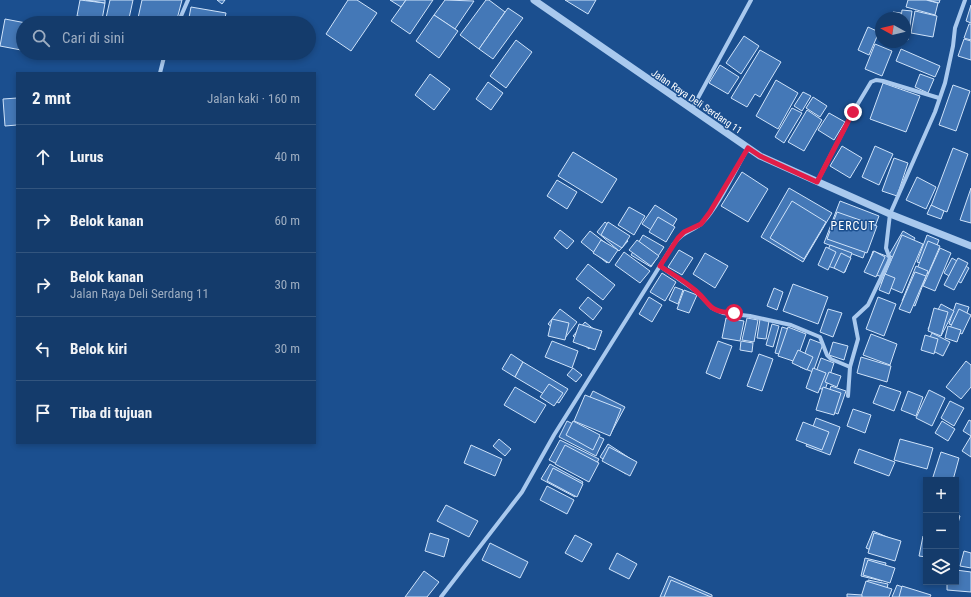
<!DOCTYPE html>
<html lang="id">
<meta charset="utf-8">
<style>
:root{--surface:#143b6b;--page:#1d4271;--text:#f1f3f6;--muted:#9dadc1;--line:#33557e}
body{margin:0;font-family:"Roboto Condensed",sans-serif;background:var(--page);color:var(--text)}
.controls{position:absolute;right:12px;bottom:12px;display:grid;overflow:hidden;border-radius:0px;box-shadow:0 2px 6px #0003}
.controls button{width:36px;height:36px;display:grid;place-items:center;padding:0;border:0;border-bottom:1px solid var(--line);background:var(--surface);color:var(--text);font:20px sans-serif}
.compass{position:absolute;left:875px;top:12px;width:36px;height:36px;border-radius:50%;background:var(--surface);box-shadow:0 2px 6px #0003;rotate:278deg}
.stop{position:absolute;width:12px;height:12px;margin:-9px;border:3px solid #e11d48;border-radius:50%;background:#fff}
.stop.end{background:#e11d48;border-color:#fff;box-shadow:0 1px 4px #0008}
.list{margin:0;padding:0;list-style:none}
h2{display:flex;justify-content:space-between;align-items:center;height:52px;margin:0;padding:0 16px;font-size:17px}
h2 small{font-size:13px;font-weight:400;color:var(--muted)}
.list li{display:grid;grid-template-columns:26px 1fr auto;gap:12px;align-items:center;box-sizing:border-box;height:64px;padding:0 16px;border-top:1px solid var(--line)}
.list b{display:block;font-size:15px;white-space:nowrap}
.list p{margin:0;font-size:13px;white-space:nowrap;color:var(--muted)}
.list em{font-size:13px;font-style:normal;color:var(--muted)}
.icon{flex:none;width:22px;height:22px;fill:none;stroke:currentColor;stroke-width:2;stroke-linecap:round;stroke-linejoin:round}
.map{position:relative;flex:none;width:971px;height:597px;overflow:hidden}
.search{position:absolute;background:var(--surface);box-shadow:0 2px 6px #0003;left:16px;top:16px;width:300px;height:44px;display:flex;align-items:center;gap:10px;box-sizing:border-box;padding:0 14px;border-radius:22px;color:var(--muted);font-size:15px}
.panel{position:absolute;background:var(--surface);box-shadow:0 2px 6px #0003;left:16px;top:72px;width:300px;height:372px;border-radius:0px}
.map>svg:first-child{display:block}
</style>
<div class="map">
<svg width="971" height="597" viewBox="0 0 971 597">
<rect width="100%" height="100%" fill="#1b4f8f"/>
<g fill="#4478b7" stroke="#cfe3fa">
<polygon points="80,0 105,3 102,20 77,16"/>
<polygon points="86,0 105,0 105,3"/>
<polygon points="110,0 133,0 128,23 106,18"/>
<polygon points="142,0 182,0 176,23 160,23 138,18"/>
<polygon points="217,0 225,0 222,4"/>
<polygon points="348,0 357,0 377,13 351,51 326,34"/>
<polygon points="390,0 406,0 401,7"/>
<polygon points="406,0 433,0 410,34 391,21"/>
<polygon points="445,0 474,1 455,29 434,15"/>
<polygon points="486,0 489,0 505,12 479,49 460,35"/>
<polygon points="565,0 596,0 588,14"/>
<polygon points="908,0 926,0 938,3 935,15 906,7"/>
<polygon points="928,0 940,0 939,3"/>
<polygon points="971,5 971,23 966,21"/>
<polygon points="191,7 226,13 224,23 188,23"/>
<polygon points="508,8 523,18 493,59 479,49"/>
<polygon points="902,10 912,11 908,40 905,39 905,18 901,18"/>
<polygon points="915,11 937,16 933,37 911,33"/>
<polygon points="893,12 901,13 900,18 892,18"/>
<polygon points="434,15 458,31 439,58 416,41"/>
<polygon points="5,19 26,23 23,23 21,50 0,46"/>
<polygon points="969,24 971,24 971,40 964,38"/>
<polygon points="868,27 879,32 869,55 858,50"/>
<polygon points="744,36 759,46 741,74 726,63"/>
<polygon points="964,39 971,41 971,60 958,56"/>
<polygon points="516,40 532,52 506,88 490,76"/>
<polygon points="875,44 892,51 882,76 865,69"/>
<polygon points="901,49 940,66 935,77 896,61"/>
<polygon points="760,50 781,62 760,97 755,94 747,107 731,98"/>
<polygon points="720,65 739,77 728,94 709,83"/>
<polygon points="430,74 450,89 434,110 415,95"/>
<polygon points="920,74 934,79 928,93 915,87"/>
<polygon points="776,80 798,93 778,129 756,116"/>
<polygon points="488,82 503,93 491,110 476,99"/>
<polygon points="883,83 920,96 906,132 870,119"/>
<polygon points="953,85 970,91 956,131 939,125"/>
<polygon points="803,92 811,96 802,111 794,106"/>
<polygon points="813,97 827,106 820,117 806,108"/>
<polygon points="17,98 17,125 5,126 3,99"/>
<polygon points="792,108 802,113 784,143 775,137"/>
<polygon points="807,110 822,120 804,151 788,142"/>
<polygon points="829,113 845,122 834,140 818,130"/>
<polygon points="842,146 862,158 850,178 830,166"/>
<polygon points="875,146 893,154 879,185 862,177"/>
<polygon points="953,148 968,154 947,212 931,206"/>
<polygon points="573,152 617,179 602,203 558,176"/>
<polygon points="894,158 908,163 897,196 882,191"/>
<polygon points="742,172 768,189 748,222 721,206"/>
<polygon points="917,177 936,187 926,209 906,200"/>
<polygon points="557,180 577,192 567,209 547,196"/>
<polygon points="789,188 832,213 803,262 761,237"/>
<polygon points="971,188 971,223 960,220"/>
<polygon points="792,201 826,222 804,259 770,238"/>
<polygon points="840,201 879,216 863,258 824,243"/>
<polygon points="655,205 677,219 665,239 642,224"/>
<polygon points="931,205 944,211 941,219 927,214"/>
<polygon points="629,207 645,216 634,235 618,225"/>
<polygon points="837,212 877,226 867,253 827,239"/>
<polygon points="658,217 675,227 666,242 649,232"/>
<polygon points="605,222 628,241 619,251 597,232"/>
<polygon points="608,222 630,236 622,248 601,235"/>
<polygon points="560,230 574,241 567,249 554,238"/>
<polygon points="590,231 616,251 607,263 581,242"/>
<polygon points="903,231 915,238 901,262 889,255"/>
<polygon points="643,235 664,247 651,267 631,255"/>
<polygon points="902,235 923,244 902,293 881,284"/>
<polygon points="927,235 939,240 929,266 917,262"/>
<polygon points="601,240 618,250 609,263 593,253"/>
<polygon points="637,240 659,256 651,266 629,250"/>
<polygon points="928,241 940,246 928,274 917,269"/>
<polygon points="830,245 852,253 845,272 822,264"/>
<polygon points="826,247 836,252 828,270 818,265"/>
<polygon points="940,248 951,253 935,291 923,286"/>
<polygon points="679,250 693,258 682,275 668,267"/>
<polygon points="873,251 889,257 882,277 866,271"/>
<polygon points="874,251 885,257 876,277 864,272"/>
<polygon points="624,252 650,271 640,283 615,265"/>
<polygon points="705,253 728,266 715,288 693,274"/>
<polygon points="841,253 851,258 844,273 834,268"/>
<polygon points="952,258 969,268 961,283 944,273"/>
<polygon points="958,258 968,263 954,290 944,285"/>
<polygon points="588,264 615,285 603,300 576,279"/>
<polygon points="916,266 928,271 915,306 902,301"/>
<polygon points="915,272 926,276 910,313 899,309"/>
<polygon points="662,273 676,282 665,301 650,292"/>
<polygon points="885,274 895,278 889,294 879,290"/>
<polygon points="793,284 828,297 818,324 783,311"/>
<polygon points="675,287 683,290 678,304 669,300"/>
<polygon points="774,288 783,292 777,310 767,306"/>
<polygon points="684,290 697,295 689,313 677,309"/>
<polygon points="588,297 602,308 593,320 579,308"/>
<polygon points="649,297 662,305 652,322 639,314"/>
<polygon points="878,297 896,304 884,336 866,329"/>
<polygon points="956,303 969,307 962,328 949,324"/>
<polygon points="941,304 954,311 941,336 928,329"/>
<polygon points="934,308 948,312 941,336 928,331"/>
<polygon points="560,309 577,322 565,338 548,324"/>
<polygon points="828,309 842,313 833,337 820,332"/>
<polygon points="959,309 971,315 962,334 950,328"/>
<polygon points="726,318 744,321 740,341 722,338"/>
<polygon points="747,318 758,320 754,342 742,340"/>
<polygon points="552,319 569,323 565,340 548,336"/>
<polygon points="760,319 769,321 766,339 757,338"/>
<polygon points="585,322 601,335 589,349 573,336"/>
<polygon points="579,324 602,331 595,350 573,342"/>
<polygon points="772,324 779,326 773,347 766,345"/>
<polygon points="948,326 961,330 957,342 945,338"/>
<polygon points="782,327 798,332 791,357 775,353"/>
<polygon points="788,327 806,334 796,362 778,356"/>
<polygon points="932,333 950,342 943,356 925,347"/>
<polygon points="871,334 897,344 890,365 863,355"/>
<polygon points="925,335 938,339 934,354 921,350"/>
<polygon points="810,339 823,344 813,372 800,367"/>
<polygon points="552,341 578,351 572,368 545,357"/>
<polygon points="718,341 732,346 720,379 706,373"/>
<polygon points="741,341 753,343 752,352 740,350"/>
<polygon points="833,342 848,346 844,360 829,355"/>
<polygon points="798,350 813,357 807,370 792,363"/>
<polygon points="511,354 523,362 515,377 502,369"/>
<polygon points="759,354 773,359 762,391 747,386"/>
<polygon points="861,357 891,366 887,382 857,373"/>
<polygon points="821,358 834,363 825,390 811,386"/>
<polygon points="966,361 971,365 971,387 961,399 946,387"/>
<polygon points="523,362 568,389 559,403 515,377"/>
<polygon points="573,368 582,375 576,382 567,375"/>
<polygon points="813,368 826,373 818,393 806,388"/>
<polygon points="829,372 841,376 837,387 825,382"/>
<polygon points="549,384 563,393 554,406 540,397"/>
<polygon points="880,385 901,392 894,411 873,403"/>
<polygon points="831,386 846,391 838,414 823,408"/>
<polygon points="515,387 546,405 535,423 504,405"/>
<polygon points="823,387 841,393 834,415 816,410"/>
<polygon points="929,390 945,398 932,426 916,418"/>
<polygon points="593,391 625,407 610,435 579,419"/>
<polygon points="908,391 923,397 916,416 901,410"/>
<polygon points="585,395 621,409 610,436 574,421"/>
<polygon points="950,401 964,408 954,426 941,418"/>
<polygon points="853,409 871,415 865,433 847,426"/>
<polygon points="816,418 840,427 830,455 806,446"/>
<polygon points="969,420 971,421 971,436 963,431"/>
<polygon points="567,421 604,439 596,456 559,437"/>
<polygon points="573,421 600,435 593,450 566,435"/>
<polygon points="942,421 955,429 948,441 935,433"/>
<polygon points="803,422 829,432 822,450 796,440"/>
<polygon points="971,436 971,457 962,451"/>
<polygon points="499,439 511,449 505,456 493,446"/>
<polygon points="900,439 933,448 927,469 894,460"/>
<polygon points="560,440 599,459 588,480 549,460"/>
<polygon points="608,444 634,461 626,474 600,457"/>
<polygon points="471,445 502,459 495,476 464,463"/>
<polygon points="565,445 599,463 589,482 555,464"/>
<polygon points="609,447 637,462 630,476 602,461"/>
<polygon points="859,449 895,462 889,476 854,463"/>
<polygon points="941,452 959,458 953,480 932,480"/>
<polygon points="550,464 583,482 575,497 541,479"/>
<polygon points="553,468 583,484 577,497 547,481"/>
<polygon points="547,486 574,500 567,514 540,500"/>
<polygon points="446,505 478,521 469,537 437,521"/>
<polygon points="956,515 960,516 956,530"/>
<polygon points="873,531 899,542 892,559 866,548"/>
<polygon points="430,533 449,539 444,557 425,551"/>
<polygon points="874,533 901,541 895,561 868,553"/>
<polygon points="575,535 592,544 582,562 565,553"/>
<polygon points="923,536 926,536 926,557 919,556"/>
<polygon points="490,543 528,562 520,578 482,560"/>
<polygon points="964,551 971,553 971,568 960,566"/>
<polygon points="617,553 637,564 629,579 609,569"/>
<polygon points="865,558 886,563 882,581 861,576"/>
<polygon points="868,560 895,568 890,583 863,575"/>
<polygon points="956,570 971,572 971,592 947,590 947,582 956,582"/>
<polygon points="424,571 439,582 427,597 405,597"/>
<polygon points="669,576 712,595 712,597 660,597"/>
<polygon points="671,580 711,597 664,597"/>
<polygon points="868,580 888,584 885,597 865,596"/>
<polygon points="866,581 892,589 889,597 861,597"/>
<polygon points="897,585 930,597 892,597"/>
<polygon points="902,586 931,595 930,597 899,597"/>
<polygon points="847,594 862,595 862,597 847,597"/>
</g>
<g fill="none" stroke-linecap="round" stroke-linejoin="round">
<g stroke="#a9c9ee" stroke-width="4">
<polyline points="178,23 188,0"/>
<polyline points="160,73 165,53"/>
<polyline points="692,109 751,0"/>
<polyline points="817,182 853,112 871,82 876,80 883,81 939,98"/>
<polyline points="660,266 696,291 712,308 723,313 750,316 791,325 820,337 827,355 831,359 850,367"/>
<polyline points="848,396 850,367 858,339 854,318 868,305 888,263 890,259 886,248 890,214 935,112 945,83 953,46 955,28 965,0"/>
<path d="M 441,597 L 522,492 L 554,435 L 673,245 C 683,231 692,232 702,223 C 718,208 736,168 748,148"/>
</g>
<polyline stroke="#a9c9ee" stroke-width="7" points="534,0 760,156 890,214 971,246"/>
</g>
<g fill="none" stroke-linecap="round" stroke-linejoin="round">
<path stroke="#e11d48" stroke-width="5" d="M 734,313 C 708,312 712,305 696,291 C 685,281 672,274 660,266 L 678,238 L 684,232 L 701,224 L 710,212 L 748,148 L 760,156 L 817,182 L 853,112"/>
</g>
<g text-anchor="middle" stroke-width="3" stroke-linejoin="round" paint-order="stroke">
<g font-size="10" fill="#fff" stroke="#1b4f8f">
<text transform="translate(697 101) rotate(34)" y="4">Jalan Raya Deli Serdang 11</text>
</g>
<g font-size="12" letter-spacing="1" fill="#fff" stroke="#1b4f8f">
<text x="853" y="230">PERCUT</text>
</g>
</g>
</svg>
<div class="controls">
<button>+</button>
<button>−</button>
<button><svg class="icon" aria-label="layers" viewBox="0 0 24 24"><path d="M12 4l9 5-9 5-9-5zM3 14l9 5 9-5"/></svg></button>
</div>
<svg class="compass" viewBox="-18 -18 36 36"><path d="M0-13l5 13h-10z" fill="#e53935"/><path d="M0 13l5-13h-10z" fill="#9dadc1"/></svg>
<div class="stop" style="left:734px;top:313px"></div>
<div class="stop end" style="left:853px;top:112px"></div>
<div class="search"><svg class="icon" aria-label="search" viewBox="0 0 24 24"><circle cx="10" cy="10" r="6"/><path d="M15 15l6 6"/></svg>Cari di sini</div>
<section class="panel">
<h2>2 mnt<small>Jalan kaki · 160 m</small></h2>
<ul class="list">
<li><svg class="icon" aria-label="ahead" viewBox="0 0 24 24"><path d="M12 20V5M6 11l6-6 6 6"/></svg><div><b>Lurus</b></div><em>40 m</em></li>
<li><svg class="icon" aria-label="right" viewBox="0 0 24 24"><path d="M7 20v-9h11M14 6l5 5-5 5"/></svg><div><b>Belok kanan</b></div><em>60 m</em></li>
<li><svg class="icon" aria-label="right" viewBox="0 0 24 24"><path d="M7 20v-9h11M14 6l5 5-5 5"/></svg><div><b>Belok kanan</b><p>Jalan Raya Deli Serdang 11</p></div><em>30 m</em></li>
<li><svg class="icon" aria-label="left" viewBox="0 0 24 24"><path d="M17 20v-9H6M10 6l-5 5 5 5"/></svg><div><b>Belok kiri</b></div><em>30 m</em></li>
<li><svg class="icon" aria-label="arrive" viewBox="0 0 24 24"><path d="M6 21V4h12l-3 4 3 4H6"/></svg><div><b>Tiba di tujuan</b></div></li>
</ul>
</section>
</div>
